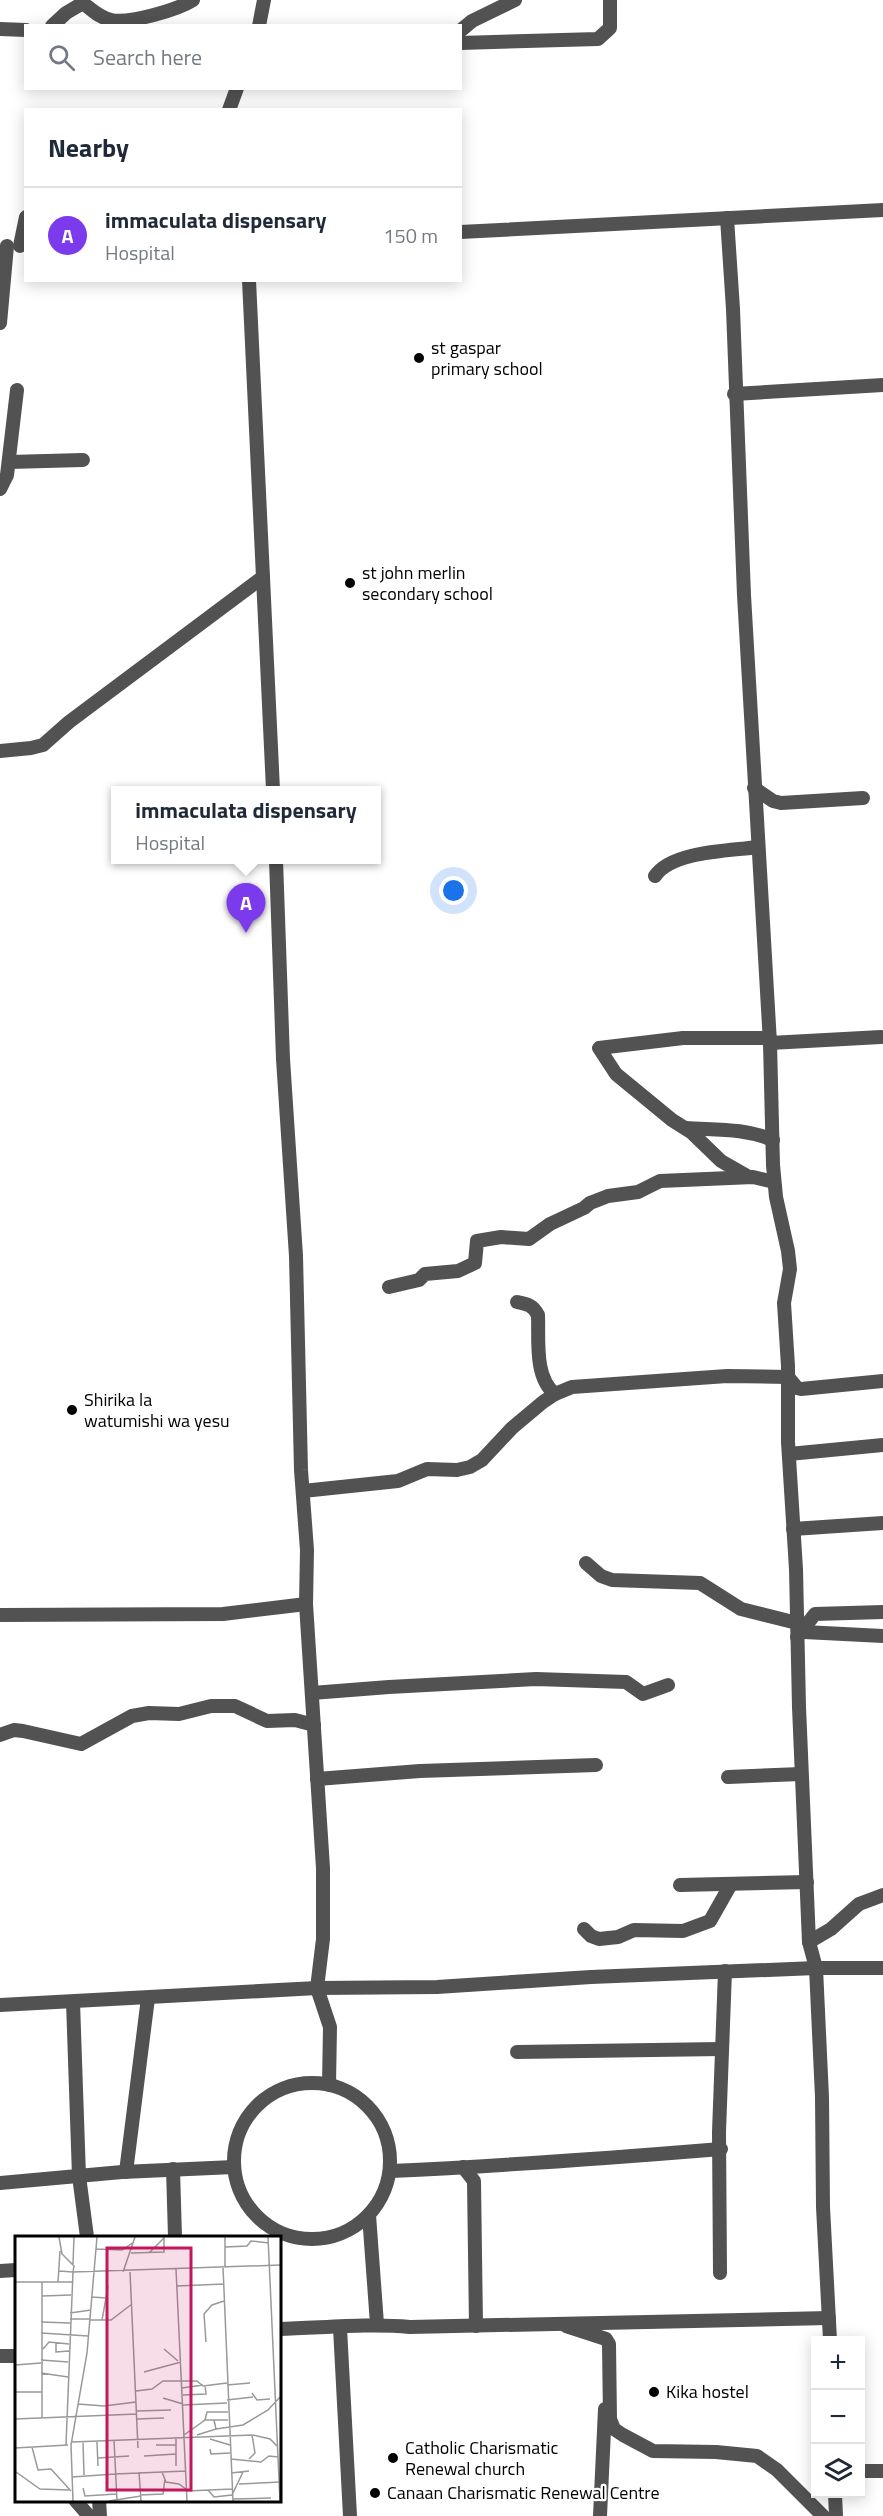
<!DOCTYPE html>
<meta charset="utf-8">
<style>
:root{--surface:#fff;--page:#f6f6f7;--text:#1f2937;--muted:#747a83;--line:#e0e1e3;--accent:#7c3aed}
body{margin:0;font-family:"Titillium Web",sans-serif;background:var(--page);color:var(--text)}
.controls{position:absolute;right:18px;bottom:18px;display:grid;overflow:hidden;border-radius:0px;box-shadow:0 3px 15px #0003}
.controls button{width:54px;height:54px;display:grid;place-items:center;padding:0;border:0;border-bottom:2px solid var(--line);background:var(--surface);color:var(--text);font:30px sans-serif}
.you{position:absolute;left:454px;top:891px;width:21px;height:21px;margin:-15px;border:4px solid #fff;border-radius:50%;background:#1a73e8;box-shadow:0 0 0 9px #1a73e833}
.badge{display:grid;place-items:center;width:39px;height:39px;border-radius:50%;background:var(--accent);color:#fff;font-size:20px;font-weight:700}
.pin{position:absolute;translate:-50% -50px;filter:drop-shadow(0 2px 3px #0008)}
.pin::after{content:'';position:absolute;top:32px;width:21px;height:18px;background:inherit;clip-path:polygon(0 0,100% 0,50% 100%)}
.popup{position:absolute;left:111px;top:786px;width:270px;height:78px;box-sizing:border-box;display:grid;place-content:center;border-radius:0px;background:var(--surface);filter:drop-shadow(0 2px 4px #0005);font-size:20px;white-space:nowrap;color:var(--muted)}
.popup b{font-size:22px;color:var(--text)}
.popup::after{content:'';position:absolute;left:50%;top:100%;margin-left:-12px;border:12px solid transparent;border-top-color:var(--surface)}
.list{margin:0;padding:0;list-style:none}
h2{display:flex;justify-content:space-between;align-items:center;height:78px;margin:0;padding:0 24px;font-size:26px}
h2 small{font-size:20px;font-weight:400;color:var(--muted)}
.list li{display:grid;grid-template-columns:39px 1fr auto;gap:18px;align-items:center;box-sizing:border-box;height:96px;padding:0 24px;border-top:2px solid var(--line)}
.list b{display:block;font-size:22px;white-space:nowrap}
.list p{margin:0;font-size:20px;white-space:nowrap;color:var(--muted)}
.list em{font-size:20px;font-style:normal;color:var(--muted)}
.icon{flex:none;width:33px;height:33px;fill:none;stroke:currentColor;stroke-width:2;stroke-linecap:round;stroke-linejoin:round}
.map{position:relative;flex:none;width:883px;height:2516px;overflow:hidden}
.search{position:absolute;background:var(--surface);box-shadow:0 3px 15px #0003;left:24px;top:24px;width:438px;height:66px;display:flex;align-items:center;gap:15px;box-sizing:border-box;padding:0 21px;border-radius:0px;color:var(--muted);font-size:22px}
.panel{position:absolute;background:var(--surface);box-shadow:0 3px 15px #0003;left:24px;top:108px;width:438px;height:174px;border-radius:0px}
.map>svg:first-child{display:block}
</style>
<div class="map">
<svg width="883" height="2516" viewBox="0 0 883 2516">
<rect width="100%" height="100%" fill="#fff"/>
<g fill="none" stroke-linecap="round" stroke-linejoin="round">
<g stroke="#525252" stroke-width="14">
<path d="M 52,26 L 66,13 L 83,3 C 92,10 100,18 111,20 C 129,24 177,10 193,0"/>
<polyline points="259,26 264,0"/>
<polyline points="0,29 26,30"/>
<polyline points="460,31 472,21 515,0"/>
<polyline points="460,43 598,39 610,28 610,0"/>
<polyline points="229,110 237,88"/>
<polyline points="727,218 733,309 744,595 770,1043 773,1165 776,1197 788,1251 790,1269 784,1303 788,1366 788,1442 796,1569 799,1707 809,1942 816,1968 822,2097 823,2207 830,2340"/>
<polyline points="460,232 883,210"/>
<polyline points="20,246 26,217"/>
<polyline points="249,280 273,790"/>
<polyline points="0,323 7,246"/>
<polyline points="734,394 883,385"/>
<polyline points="9,462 83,460"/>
<polyline points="0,489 7,475 17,390"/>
<polyline points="0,751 31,748 43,745 69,722 263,577"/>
<polyline points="754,788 773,801 781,803 863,798"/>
<polyline points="276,860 283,1059 296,1256 301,1470 307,1550 306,1604 323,1868 323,1939 317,1988 330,2027 329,2085"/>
<path d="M 655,876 C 672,851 729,851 758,847"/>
<polyline points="770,1043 881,1037"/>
<path d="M 686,1128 C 717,1130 744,1128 773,1140"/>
<polyline points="749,1177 721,1161 691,1132 672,1120 616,1074 599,1048 683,1038 770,1038"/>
<polyline points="389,1287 419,1280 425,1274 458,1271 475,1263 477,1241 501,1237 529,1239 550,1224 584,1208 590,1203 608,1196 638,1192 660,1181 753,1177 774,1182"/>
<path d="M 517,1302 C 527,1304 533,1305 538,1315 C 539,1340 534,1377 555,1394"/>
<polyline points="789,1454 883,1445"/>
<polyline points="303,1491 398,1481 427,1469 457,1470 470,1467 482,1460 512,1428 543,1402 555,1394 572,1387 727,1376 788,1377 797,1388 801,1389 883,1381"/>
<polyline points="793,1529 883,1523"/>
<polyline points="586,1563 601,1576 612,1580 700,1583 741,1609 797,1623"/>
<polyline points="0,1615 223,1614 306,1604"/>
<polyline points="804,1632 883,1636"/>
<polyline points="797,1637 815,1614 883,1612"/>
<polyline points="312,1693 389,1687 536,1679 626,1682 643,1694 668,1685"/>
<polyline points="0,1735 14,1730 23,1731 81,1744 132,1716 149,1713 179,1714 211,1706 235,1706 267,1721 295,1720 314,1725"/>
<polyline points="728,1777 801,1774"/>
<polyline points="317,1779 420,1771 596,1765"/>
<polyline points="680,1885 807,1882"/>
<polyline points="584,1929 591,1936 599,1939 618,1937 634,1930 683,1931 710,1921 731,1884"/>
<polyline points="809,1942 831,1929 859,1904 883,1895"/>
<polyline points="73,2002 79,2176 87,2237"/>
<polyline points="0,2005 317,1988 437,1987 591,1977 816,1968 883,1968"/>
<polyline points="517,2052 721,2049"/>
<circle cx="312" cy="2161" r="78"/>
<polyline points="463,2167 474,2181 476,2326"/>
<polyline points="173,2169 175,2237"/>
<path d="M 391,2171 C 501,2166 611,2158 721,2149"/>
<polyline points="126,2172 148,1998"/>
<polyline points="0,2183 122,2172 234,2167"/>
<polyline points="369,2215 377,2324"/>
<polyline points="0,2271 16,2270"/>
<polyline points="720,2273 719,2132 725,1971"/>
<polyline points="566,2326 606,2339 609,2344 610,2419 614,2429 623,2435 653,2451 716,2452 757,2456 777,2470 823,2516"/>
<polyline points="340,2328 350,2516"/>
<path d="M 279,2329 C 323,2328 367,2323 410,2327 L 829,2318"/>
<polyline points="0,2356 16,2356"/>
<polyline points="860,2471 883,2471"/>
<polyline points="835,2494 836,2516"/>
<polyline points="75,2500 89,2516"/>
<polyline points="99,2500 100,2516"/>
<polyline points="600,2516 605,2409"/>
</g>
</g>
<g fill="#000" stroke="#fff" stroke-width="2">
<circle cx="419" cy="358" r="6"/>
<circle cx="350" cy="583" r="6"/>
<circle cx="72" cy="1410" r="6"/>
<circle cx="654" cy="2392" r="6"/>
<circle cx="393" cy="2458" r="6"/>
<circle cx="375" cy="2493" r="6"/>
</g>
<g text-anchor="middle" stroke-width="4.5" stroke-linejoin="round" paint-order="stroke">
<g font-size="18" fill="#000" stroke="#fff" text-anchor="start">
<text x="431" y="354">st gaspar<tspan x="431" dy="21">primary school</tspan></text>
<text x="362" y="579">st john merlin<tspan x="362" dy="21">secondary school</tspan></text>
<text x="84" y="1406">Shirika la<tspan x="84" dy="21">watumishi wa yesu</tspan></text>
<text x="666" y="2398">Kika hostel</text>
<text x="405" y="2454">Catholic Charismatic<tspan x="405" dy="21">Renewal church</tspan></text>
<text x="387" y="2499">Canaan Charismatic Renewal Centre</text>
</g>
</g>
<g transform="translate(15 2236)">
<rect width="266" height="266" fill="#fff"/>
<path fill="none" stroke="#999" stroke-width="1.5" d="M 44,1 L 47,18 L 59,30 L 58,36 L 44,35M 210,1 L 210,31M 253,1 L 265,265M 210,11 L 232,10 L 236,5 L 254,7M 81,13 L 107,14 L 119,6M 116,17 L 149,16 L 149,1M 134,17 L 149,2M 58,28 L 59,1M 208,31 L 218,265M 161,33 L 172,265M 108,36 L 120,1M 115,36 L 123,212M 0,46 L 57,46M 27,46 L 27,182M 43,46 L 45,15M 162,50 L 209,48M 27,60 L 56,59M 77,61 L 91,62 L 93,50M 55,77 L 76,74M 55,83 L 75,83M 75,84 L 96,84 L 117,68M 87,84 L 91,62M 26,86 L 55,87M 26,97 L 73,100M 191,106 L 189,78 L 197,69 L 209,65M 41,107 L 41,116 L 54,115M 28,113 L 34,106 L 54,108M 149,113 L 163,125M 26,124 L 53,126M 0,129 L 26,127M 129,136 L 166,126M 26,137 L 53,141M 212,149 L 235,147M 167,152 L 188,149M 121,155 L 137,153 L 148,145 L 182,145 L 188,150 L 212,147M 0,156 L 27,156M 237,157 L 242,164 L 255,163M 168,159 L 191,158 L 190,149M 148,162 L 168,168M 212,164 L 238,161M 63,168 L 89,170 L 121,166M 168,169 L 212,167M 121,175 L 156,174M 0,183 L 122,178M 122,183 L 149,182M 189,184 L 213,184M 201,193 L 228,189 L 253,174 L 266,160M 169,199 L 190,184 L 192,176 L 213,176M 182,199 L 201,193 L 199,184M 238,199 L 255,203 L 262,210M 195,203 L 215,209M 99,204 L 102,265M 57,206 L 237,199 L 240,217 L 234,223M 68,206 L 69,239M 82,206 L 83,230M 51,209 L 58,36 L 266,29M 141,209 L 161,209M 17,211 L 23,234 L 36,233 L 56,255M 0,212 L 53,209M 195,213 L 196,218 L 215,217M 129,220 L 161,218M 83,222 L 114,220M 216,223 L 246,226 L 254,220 L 263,221M 161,230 L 161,201M 1,236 L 25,253 L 54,254M 124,236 L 126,265M 147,236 L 151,246 L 164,248 L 172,254M 216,237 L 234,235M 100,238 L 171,235M 57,241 L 100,238M 224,248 L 266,246M 68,252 L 70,260 L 101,258M 193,254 L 199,261 L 217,259 L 228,236M 172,255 L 217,253M 125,259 L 148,258 L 150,243M 218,263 L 256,262M 58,265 L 56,209 L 72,117 L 82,1M 94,265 L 126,260"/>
<path fill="#c2185b" fill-opacity="0.15" stroke="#c2185b" stroke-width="3" d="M 92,12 L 176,12 L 176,254 L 92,254 Z"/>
<rect width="266" height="266" fill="none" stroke="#000" stroke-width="3"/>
</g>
</svg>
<div class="controls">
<button>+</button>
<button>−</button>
<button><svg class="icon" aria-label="layers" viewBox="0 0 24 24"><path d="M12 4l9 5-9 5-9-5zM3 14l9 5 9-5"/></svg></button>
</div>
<div class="you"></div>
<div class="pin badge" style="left:246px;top:933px">A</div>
<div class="popup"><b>immaculata dispensary</b>Hospital</div>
<div class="search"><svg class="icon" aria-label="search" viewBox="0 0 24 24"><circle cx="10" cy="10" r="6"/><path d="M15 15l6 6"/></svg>Search here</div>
<section class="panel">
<h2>Nearby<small></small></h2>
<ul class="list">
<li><span class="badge">A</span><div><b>immaculata dispensary</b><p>Hospital</p></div><em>150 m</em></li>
</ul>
</section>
</div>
